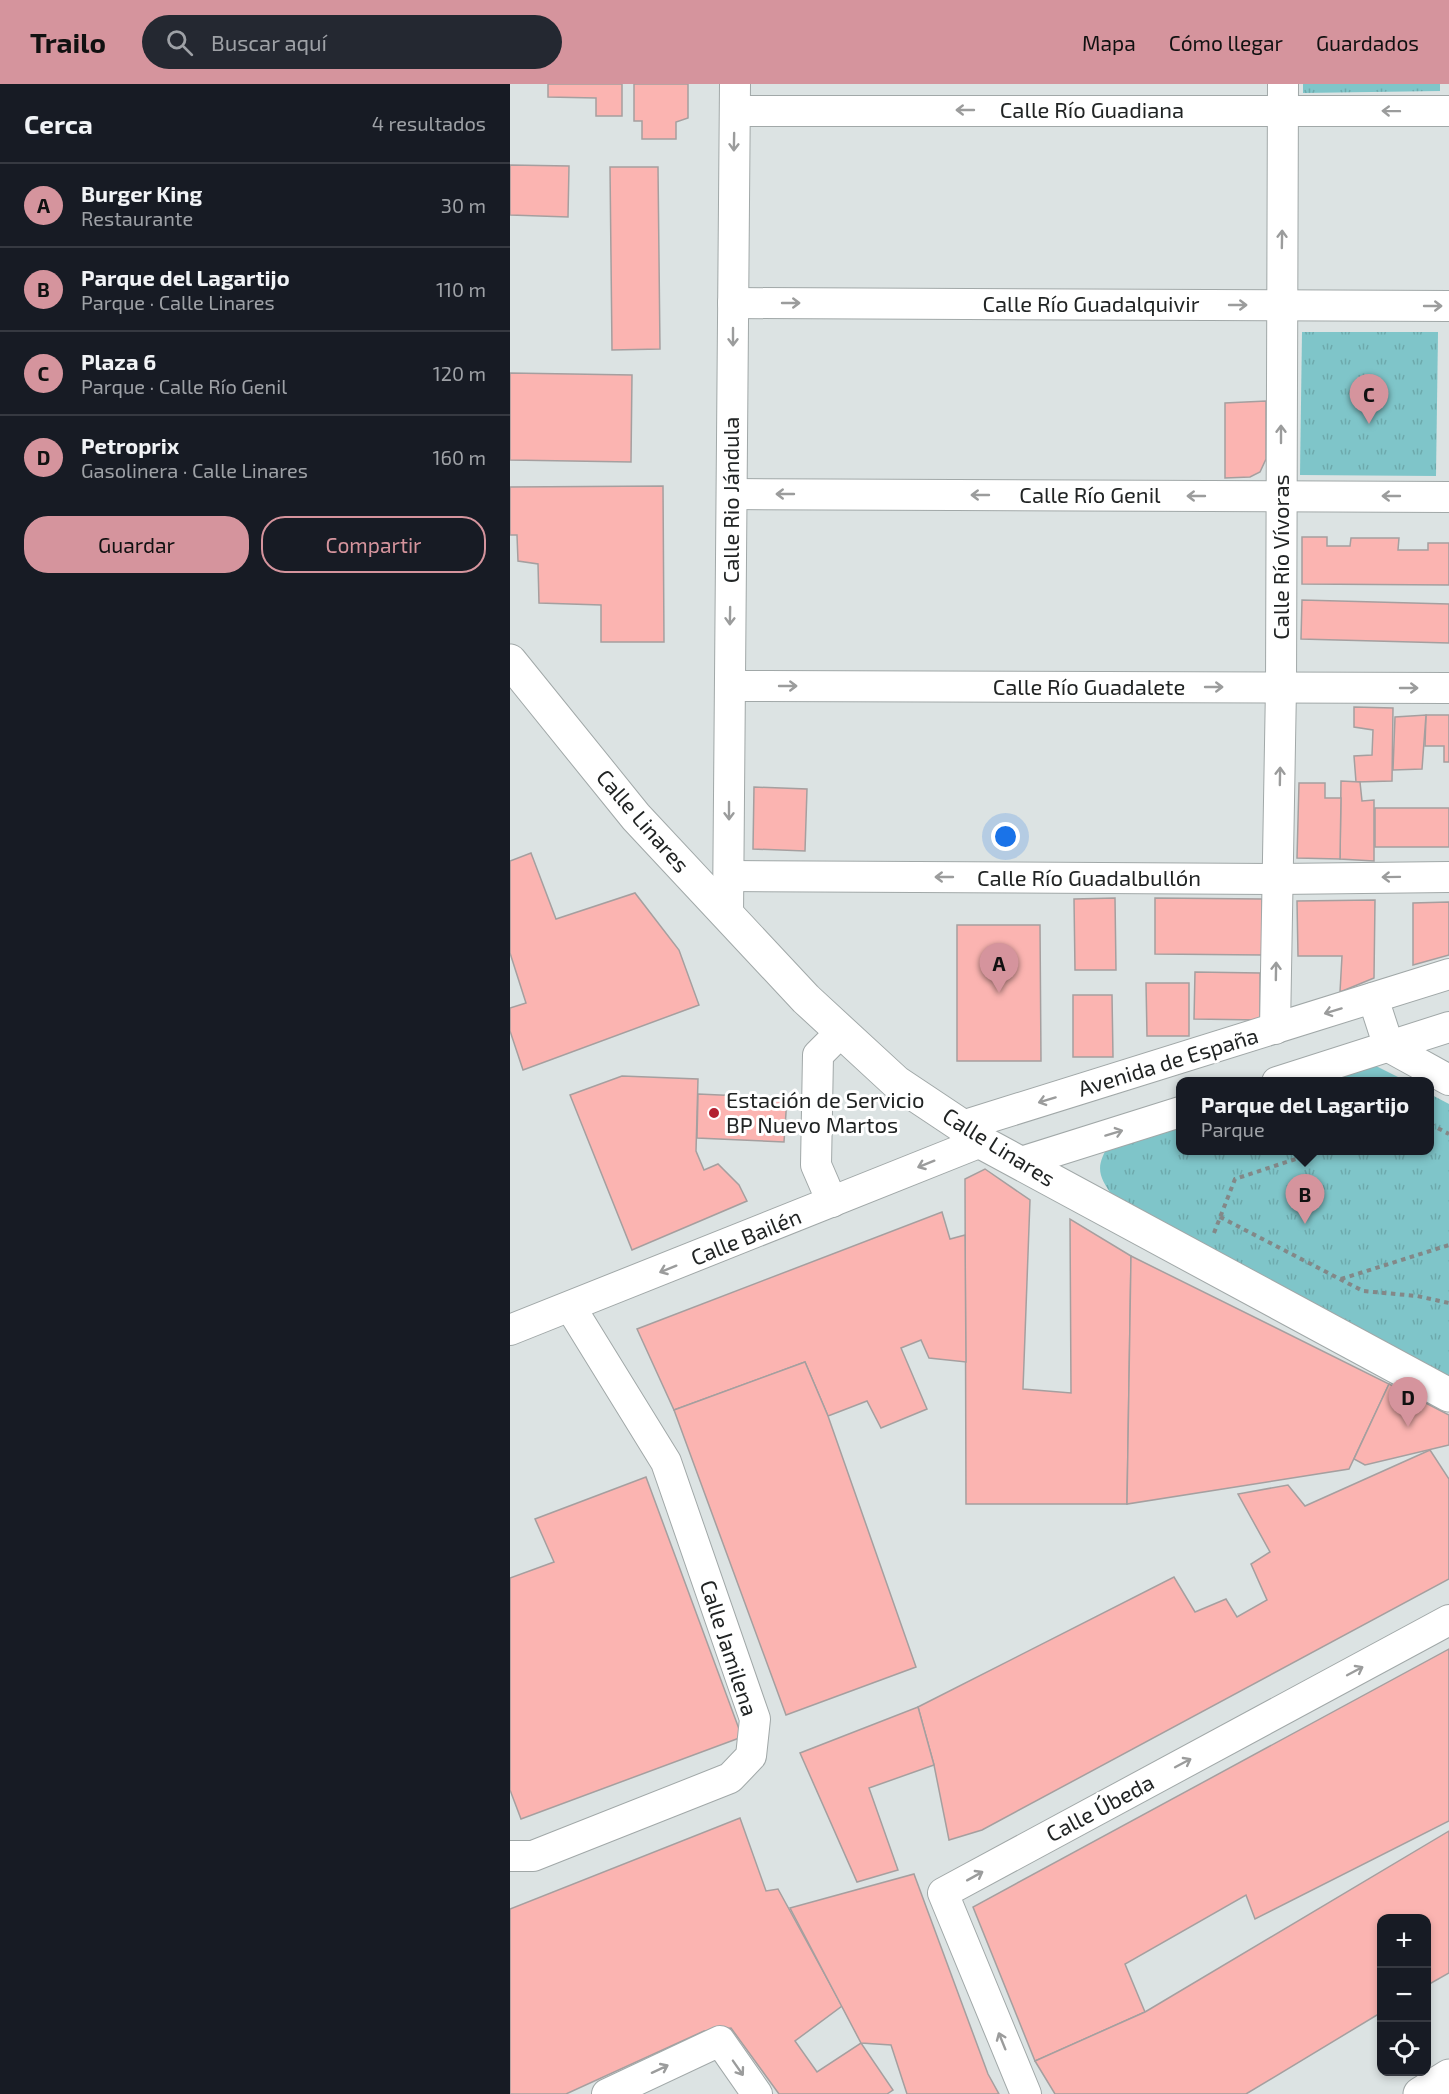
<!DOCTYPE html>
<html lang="es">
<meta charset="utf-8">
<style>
:root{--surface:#171b24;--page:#242831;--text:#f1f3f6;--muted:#9ea1a6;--line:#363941;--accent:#d5949d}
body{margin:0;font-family:"Exo 2",sans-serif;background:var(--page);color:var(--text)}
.controls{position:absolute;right:18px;bottom:18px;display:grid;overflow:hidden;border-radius:12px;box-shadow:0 3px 9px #0003}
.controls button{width:54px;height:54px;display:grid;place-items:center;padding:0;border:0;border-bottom:2px solid var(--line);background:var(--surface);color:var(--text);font:30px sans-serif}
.you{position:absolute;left:496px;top:753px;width:21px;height:21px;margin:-15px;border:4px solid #fff;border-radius:50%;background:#1a73e8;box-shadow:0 0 0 9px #1a73e833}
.badge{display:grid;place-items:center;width:39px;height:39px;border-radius:50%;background:var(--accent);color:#111;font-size:20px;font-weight:700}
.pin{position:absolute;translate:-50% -50px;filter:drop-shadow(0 2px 3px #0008)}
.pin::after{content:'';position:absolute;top:32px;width:21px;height:18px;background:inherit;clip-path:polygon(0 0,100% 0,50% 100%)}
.popup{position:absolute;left:666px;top:993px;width:258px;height:78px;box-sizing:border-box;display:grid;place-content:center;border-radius:12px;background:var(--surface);filter:drop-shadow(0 2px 4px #0005);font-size:20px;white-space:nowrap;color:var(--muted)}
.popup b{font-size:22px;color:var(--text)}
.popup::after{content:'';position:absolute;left:50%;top:100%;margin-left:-12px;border:12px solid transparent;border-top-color:var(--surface)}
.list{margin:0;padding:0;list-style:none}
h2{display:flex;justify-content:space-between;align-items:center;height:78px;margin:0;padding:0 24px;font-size:26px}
h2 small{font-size:20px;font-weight:400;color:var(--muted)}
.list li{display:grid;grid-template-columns:39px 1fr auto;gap:18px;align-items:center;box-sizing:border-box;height:84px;padding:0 24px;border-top:2px solid var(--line)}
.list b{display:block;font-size:22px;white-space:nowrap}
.list p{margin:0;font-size:20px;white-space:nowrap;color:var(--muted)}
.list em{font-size:20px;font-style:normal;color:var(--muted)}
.actions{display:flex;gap:12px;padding:18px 24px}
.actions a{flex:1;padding:14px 0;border:2px solid var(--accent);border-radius:24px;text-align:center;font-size:21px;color:var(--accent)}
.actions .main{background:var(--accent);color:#111}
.icon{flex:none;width:33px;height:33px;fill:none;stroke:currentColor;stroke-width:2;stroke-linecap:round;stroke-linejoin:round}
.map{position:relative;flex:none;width:939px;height:2010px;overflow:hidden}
header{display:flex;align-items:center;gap:36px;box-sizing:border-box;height:84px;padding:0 30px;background:var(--accent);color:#111}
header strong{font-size:28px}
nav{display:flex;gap:33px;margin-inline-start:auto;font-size:21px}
.search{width:420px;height:54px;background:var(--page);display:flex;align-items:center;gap:15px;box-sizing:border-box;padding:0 21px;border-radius:33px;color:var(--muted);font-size:22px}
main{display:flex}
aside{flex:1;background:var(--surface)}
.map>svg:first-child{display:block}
</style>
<header>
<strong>Trailo</strong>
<div class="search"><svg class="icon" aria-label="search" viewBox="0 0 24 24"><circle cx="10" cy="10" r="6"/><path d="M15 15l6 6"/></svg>Buscar aquí</div>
<nav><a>Mapa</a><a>Cómo llegar</a><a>Guardados</a></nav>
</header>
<main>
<aside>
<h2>Cerca<small>4 resultados</small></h2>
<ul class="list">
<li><span class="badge">A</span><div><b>Burger King</b><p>Restaurante</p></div><em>30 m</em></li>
<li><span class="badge">B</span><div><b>Parque del Lagartijo</b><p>Parque · Calle Linares</p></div><em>110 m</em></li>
<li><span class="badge">C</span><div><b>Plaza 6</b><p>Parque · Calle Río Genil</p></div><em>120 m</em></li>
<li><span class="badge">D</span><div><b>Petroprix</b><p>Gasolinera · Calle Linares</p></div><em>160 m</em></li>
</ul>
<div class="actions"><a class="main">Guardar</a><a>Compartir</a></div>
</aside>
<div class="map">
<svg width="939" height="2010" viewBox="0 0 939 2010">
<defs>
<pattern id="grass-tufts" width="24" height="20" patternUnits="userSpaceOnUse" patternTransform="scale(1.5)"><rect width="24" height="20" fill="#7fc5c9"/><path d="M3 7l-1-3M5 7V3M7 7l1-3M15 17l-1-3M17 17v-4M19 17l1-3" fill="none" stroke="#6da9ac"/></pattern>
</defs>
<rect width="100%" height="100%" fill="#dce3e3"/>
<g fill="url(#grass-tufts)">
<polygon points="793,0 930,0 930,7 793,9"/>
<polygon points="792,248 928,248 926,392 790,391"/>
<polygon points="866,982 896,997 810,998"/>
<path d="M 920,1010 L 939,1020 L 939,1295 L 604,1114 C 587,1090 585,1083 601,1057 L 670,1037 L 670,1066 L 920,1066 Z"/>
</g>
<g fill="#fbb4b1" stroke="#a59f9f" stroke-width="1.5">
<polygon points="38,0 112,0 112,32 86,32 86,14 38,13"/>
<polygon points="124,0 178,0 178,34 166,38 166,55 132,55 132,37 124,37"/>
<polygon points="0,81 59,82 58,133 0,131"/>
<polygon points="100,83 148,83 150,265 102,266"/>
<polygon points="0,289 122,291 121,378 0,376"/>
<polygon points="756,317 756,375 750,388 740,393 715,394 715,319"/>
<polygon points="153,402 154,558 91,558 91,521 29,519 28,480 8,477 7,451 0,451 0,403"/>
<polygon points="792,453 817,453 817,462 840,462 841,454 889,454 888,466 918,466 918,459 939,459 939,501 792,500"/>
<polygon points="792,516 939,520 939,559 791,555"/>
<polygon points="844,623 883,624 882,697 846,698 844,672 862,671 863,646 844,643"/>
<polygon points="916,631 939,631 939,678 934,678 934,662 915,662"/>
<polygon points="916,631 912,685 883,686 885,633"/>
<polygon points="831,697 850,698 852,717 864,716 864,777 830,775"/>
<polygon points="789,699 815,699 815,714 831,714 830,775 787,774"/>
<polygon points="244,703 297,705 295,767 243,765"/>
<rect x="865" y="724" width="74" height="39"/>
<polygon points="21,769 46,835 125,809 169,866 189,921 13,986 0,947 0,924 16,919 0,869 0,777"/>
<polygon points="605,814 606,886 565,886 564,815"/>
<polygon points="645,814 752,815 752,871 645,870"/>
<polygon points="865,816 864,894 830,908 832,872 788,872 787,817"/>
<polygon points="939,818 939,871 903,881 903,819"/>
<polygon points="447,841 530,841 531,977 447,977"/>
<polygon points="685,888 750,889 750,936 684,935"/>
<polygon points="636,899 679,899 679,952 637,952"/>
<polygon points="563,911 602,911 603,973 563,973"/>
<polygon points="112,992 188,995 186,1067 194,1086 208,1080 229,1101 237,1117 122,1166 60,1011"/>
<polygon points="188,1010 277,1014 274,1058 187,1054"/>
<polygon points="475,1085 520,1116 513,1305 561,1309 560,1135 621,1172 617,1420 456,1420 455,1095"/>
<polygon points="432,1128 440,1155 455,1151 456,1278 419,1274 411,1256 391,1264 417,1325 371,1344 357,1317 318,1332 295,1278 164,1326 127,1245"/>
<polygon points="621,1172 879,1300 839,1385 617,1420"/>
<polygon points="295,1278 318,1332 406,1583 276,1631 164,1326"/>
<polygon points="879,1300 939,1331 939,1361 855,1381 844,1375"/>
<polygon points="920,1366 939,1395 939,1495 472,1746 439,1756 424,1681 408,1623 664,1493 685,1528 716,1515 727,1533 757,1516 741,1480 760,1468 728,1410 778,1401 795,1422"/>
<polygon points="136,1393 232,1653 11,1735 0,1706 0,1494 44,1478 25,1435"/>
<polygon points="939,1565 939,1737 745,1835 736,1811 615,1880 635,1928 525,1977 463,1823"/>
<polygon points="408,1623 424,1681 359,1704 388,1786 347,1798 290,1669"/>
<polygon points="230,1734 256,1807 268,1805 332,1922 285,1957 307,1988 351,1959 383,2006 377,2010 269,2010 221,1944 194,1947 56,2010 0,2010 0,1825"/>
<polygon points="939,1747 939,1889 916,1902 916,1834 872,1834 872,1928 736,2010 545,2010 525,1977 635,1928"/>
<polygon points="404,1790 478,1990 489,2010 397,2010 381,1961 351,1959 280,1824"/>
</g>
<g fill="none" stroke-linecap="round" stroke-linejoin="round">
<defs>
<g id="minor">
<polyline points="225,27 939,27"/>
<polyline points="223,219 939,222"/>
<polyline points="222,410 939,413"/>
<polyline points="220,602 939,604"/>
<polyline points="219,792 768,795 939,793"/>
<polyline points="218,831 225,0"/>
<polyline points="863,914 879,963 939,996"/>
<polyline points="765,945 771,603 773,0"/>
<polyline points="767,998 939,943"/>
<polyline points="452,1042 939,890"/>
<polyline points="508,1079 670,1028"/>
<polyline points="322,1118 306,1081 308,971 331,948"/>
<polyline points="0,1246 471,1058"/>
<polyline points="0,1772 23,1772 220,1694 241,1672 245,1635 156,1378 61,1224"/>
<polyline points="97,2010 210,1957 247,2010"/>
<polyline points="516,2010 433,1809 939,1536"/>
</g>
<g id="major">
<polyline points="0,577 126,733 296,915 386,998 452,1042 471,1058 939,1311"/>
<polyline points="910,2010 939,1992"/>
</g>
</defs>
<use href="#minor" stroke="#a1a8a8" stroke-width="32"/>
<use href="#major" stroke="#a1a8a8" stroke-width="35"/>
<g stroke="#838888" stroke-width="4" stroke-dasharray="4.5 4.5" stroke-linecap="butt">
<polyline points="920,1040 939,1050"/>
<polyline points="710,1133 853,1207 907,1212 939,1219"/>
<polyline points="704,1149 725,1095 813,1066"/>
<polyline points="831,1195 939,1161"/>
</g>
<use href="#minor" stroke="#fff" stroke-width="30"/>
<use href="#major" stroke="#fff" stroke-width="33"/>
</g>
<defs><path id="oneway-shaft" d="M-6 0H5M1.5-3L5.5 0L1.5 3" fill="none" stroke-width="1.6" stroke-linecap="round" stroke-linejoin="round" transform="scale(1.5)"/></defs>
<g stroke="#9b9c9c">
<use href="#oneway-shaft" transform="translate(455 26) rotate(180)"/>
<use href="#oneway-shaft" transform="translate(881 27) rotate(-179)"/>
<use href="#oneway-shaft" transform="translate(224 58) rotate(91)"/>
<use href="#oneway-shaft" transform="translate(772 155) rotate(-89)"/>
<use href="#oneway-shaft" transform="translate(281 219)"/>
<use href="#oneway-shaft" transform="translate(728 221)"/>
<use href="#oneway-shaft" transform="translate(923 222)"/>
<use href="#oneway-shaft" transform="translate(223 253) rotate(90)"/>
<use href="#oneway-shaft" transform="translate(771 350) rotate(-90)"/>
<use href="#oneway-shaft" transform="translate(275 410) rotate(-180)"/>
<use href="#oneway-shaft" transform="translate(470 411) rotate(-180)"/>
<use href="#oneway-shaft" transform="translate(686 412) rotate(-180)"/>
<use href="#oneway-shaft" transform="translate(881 412) rotate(-180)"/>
<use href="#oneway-shaft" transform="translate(220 532) rotate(91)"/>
<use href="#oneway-shaft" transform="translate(278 602)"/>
<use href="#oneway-shaft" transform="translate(704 603)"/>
<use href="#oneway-shaft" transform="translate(899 604)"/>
<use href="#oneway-shaft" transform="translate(770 692) rotate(-89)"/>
<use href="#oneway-shaft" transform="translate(219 727) rotate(90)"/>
<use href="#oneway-shaft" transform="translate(434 793) rotate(-180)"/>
<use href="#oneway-shaft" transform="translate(881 793) rotate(179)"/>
<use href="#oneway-shaft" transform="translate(766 887) rotate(-89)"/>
<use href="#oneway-shaft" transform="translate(823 927) rotate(163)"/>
<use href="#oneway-shaft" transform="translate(537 1016) rotate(163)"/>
<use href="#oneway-shaft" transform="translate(604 1049) rotate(-17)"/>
<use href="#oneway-shaft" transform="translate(416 1080) rotate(158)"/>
<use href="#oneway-shaft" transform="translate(158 1185) rotate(158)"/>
<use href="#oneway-shaft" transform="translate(845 1587) rotate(-28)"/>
<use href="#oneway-shaft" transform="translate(673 1679) rotate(-28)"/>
<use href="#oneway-shaft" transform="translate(465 1792) rotate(-29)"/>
<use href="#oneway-shaft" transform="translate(492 1957) rotate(-112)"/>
<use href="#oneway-shaft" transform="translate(228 1984) rotate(55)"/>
<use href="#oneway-shaft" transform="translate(150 1985) rotate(-25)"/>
</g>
<circle fill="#b32131" stroke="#fff" stroke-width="2" cx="204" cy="1029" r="6"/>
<g text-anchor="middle" stroke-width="6" stroke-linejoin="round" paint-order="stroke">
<g font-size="22" fill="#212424" stroke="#fff">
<text x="582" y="34">Calle Río Guadiana</text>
<text x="581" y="228">Calle Río Guadalquivir</text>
<text x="580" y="419">Calle Río Genil</text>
<text transform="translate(221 416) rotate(-90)" y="8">Calle Rio Jándula</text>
<text transform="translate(771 473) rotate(-90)" y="8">Calle Río Vívoras</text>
<text x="579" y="611">Calle Río Guadalete</text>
<text transform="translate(133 737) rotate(49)" y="8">Calle Linares</text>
<text x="579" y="802">Calle Río Guadalbullón</text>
<text transform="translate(658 978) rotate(-17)" y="8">Avenida de España</text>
<text transform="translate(489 1063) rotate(32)" y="8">Calle Linares</text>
<text transform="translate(236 1153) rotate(-22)" y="8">Calle Bailén</text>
<text transform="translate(219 1564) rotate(72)" y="8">Calle Jamilena</text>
<text transform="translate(590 1724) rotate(-28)" y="8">Calle Úbeda</text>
</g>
<g font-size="22" fill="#212424" stroke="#fff" text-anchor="start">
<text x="216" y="1024">Estación de Servicio<tspan x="216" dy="25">BP Nuevo Martos</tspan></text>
</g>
</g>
</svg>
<div class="controls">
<button>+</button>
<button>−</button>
<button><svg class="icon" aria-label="locate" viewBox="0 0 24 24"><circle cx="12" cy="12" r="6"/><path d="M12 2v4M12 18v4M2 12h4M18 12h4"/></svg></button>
</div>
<div class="you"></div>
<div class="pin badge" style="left:489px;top:909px">A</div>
<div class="pin badge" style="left:795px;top:1140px">B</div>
<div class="popup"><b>Parque del Lagartijo</b>Parque</div>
<div class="pin badge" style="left:859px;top:340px">C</div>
<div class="pin badge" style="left:898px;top:1343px">D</div>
</div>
</main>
